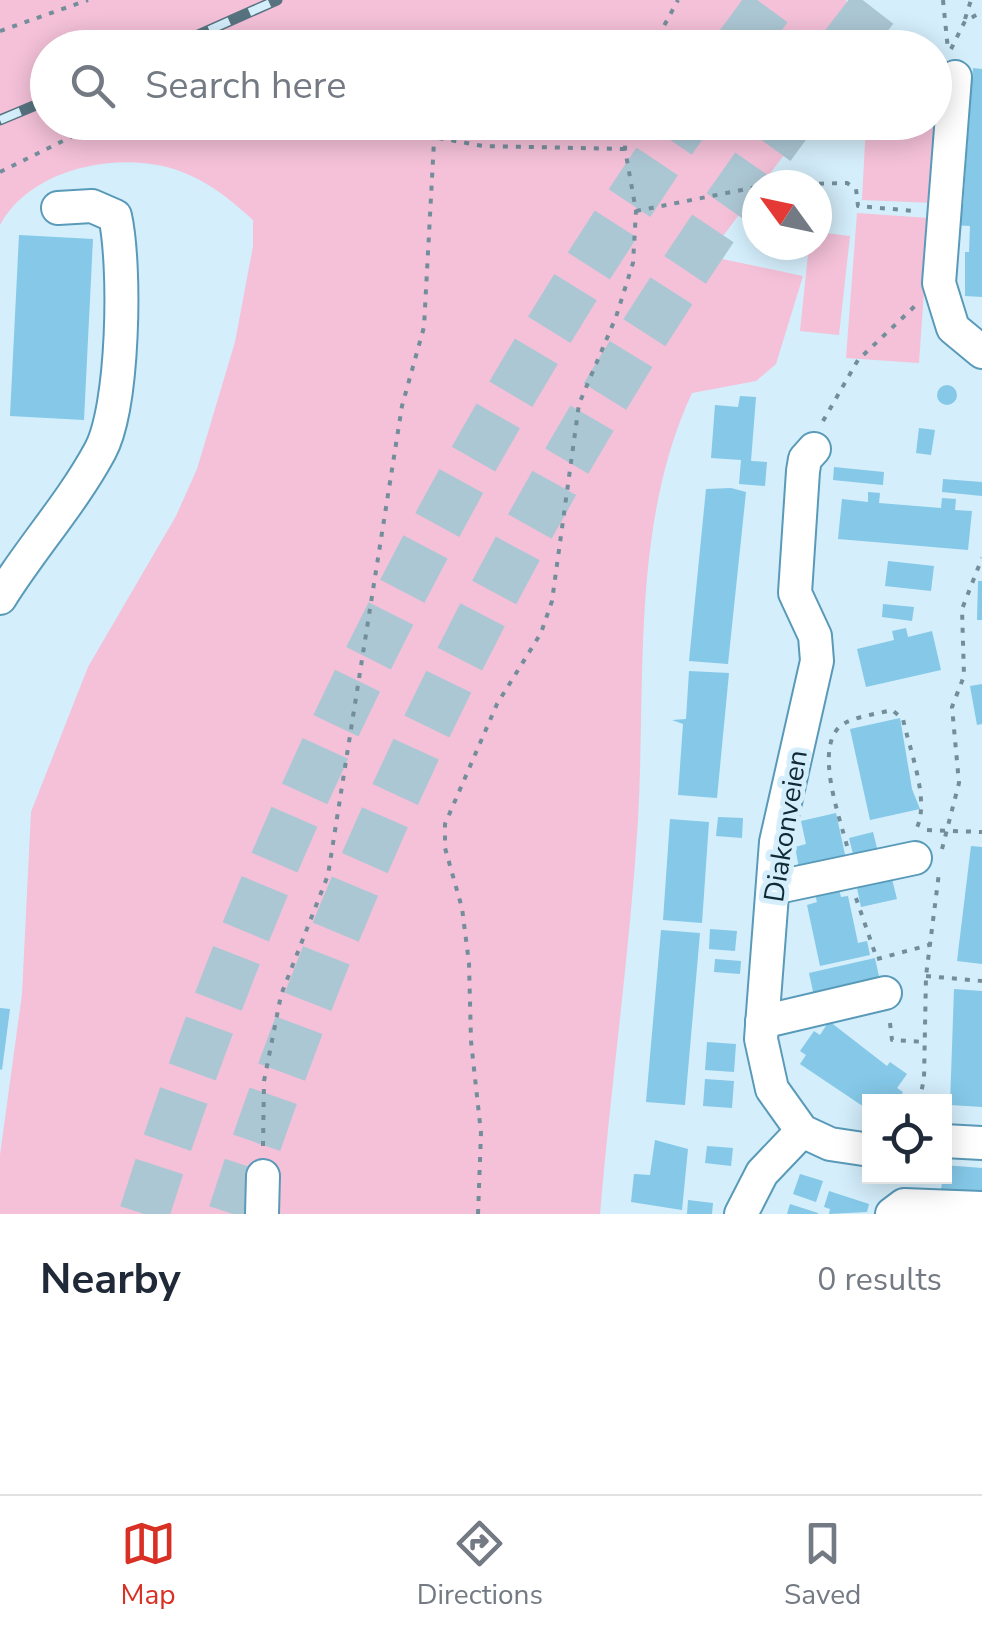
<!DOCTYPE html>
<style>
:root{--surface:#fff;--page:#f2f2f3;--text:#1f2937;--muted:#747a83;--line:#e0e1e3;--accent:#d93025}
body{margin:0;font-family:"Nunito Sans",sans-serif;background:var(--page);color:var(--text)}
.controls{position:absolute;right:30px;bottom:30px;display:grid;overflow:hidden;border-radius:0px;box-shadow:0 5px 25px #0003}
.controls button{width:90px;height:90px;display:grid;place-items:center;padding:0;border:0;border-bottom:2px solid var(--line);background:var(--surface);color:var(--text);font:50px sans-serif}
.compass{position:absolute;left:742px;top:170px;width:90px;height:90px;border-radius:50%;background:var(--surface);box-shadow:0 5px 25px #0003;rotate:303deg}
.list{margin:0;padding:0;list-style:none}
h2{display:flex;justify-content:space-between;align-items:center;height:130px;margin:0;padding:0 40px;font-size:42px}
h2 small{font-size:32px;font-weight:400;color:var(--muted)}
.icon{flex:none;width:55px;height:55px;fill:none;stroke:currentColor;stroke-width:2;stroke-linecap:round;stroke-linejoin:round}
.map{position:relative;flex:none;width:982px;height:1214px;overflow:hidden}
.search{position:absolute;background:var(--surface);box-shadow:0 5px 25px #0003;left:30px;right:30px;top:30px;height:110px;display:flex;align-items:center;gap:25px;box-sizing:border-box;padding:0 35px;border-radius:55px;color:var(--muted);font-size:38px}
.sheet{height:280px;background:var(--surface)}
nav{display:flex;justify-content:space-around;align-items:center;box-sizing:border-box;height:140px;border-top:2px solid var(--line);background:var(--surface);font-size:28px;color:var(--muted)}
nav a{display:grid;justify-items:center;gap:5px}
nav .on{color:var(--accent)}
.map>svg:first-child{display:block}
</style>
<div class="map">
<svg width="982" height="1214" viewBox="0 0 982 1214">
<rect width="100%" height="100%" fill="#d4eefb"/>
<g fill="#f4c1d8">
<path d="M 0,0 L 846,0 L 860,47 L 48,48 L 48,122 L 808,123 L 708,256 L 803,276 L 776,364 L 756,381 L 692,393 C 631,524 646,678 638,820 C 630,951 611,1083 600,1214 L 0,1214 L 0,1155 L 22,994 L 31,812 L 88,667 L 176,516 L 197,469 L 235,342 L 253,246 L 253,220 C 229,198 205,179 174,169 C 115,151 30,169 0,225 Z"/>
<polygon points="935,65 941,65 934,203 862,200 866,123 934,122"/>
<polygon points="857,213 929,218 919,363 846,358"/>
<polygon points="817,232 850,236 839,335 800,331 809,245 817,245"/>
</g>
<g fill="#85c8e8">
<polygon points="973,68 982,69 982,297 965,296 965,252 969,252 970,226 951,225 952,205 963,206"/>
<polygon points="19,235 93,239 84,420 10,416"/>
<circle cx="947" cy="395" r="10"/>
<polygon points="740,396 756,397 751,461 767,462 765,486 739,484 741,460 711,458 715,405 738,407"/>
<polygon points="919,428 935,430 931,455 916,453"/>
<polygon points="834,467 884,472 883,485 833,480"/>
<polygon points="943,479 982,482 982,496 942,492"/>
<polygon points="731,488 746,492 728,664 689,661 706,489"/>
<polygon points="868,492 880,493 879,503 941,508 942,498 956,499 955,510 972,511 968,550 838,539 842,499 868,502"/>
<polygon points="888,561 934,566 931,591 885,586"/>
<polygon points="978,581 982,581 982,620 977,620"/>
<polygon points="883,604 914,607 912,621 882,617"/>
<polygon points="906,628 908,637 932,631 941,670 866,687 857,649 894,640 892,631"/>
<polygon points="689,671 729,673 717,798 678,795 683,724 672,720 686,719"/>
<polygon points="982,684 982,724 977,725 970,686"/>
<polygon points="900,718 912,789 920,809 870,820 850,729"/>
<polygon points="836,813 846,859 799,868 795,847 806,844 801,821"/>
<polygon points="718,817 743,818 742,838 716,836"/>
<polygon points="670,819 709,822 702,923 663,920"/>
<polygon points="873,832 879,856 855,862 849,838"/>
<polygon points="971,846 982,847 982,964 957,961"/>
<polygon points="891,875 897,899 861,907 856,883"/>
<polygon points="839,889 841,897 848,896 858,943 867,941 870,955 820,966 807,905 817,902 815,894"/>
<polygon points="710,929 737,931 735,951 709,949"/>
<polygon points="661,930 700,933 685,1105 646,1102"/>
<polygon points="875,958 880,981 814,996 809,973"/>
<polygon points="715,959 741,961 740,974 714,972"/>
<polygon points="954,989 982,991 982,1107 950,1105"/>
<polygon points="0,1008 10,1009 2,1070 0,1069"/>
<polygon points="829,1021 887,1066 890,1062 907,1074 897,1088 903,1092 897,1102 870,1102 870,1111 800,1064 806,1055 800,1051 814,1031 820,1035"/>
<polygon points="707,1042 736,1044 734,1072 705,1070"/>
<polygon points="705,1079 734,1081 732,1108 703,1106"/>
<polygon points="655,1140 688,1149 682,1210 631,1202 634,1174 650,1175"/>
<polygon points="707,1146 733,1148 731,1166 705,1163"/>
<polygon points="944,1165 982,1168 982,1194 941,1190"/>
<polygon points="800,1174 823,1181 816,1202 793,1194"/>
<polygon points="829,1191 869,1204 867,1212 829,1214 830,1209 824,1207"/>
<polygon points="688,1200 713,1203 712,1214 687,1214"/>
<polygon points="790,1204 818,1213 818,1214 787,1214"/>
</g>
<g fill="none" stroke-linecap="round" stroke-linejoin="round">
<g stroke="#acc7d4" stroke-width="50" stroke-dasharray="50 25" stroke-linecap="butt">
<polyline points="738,48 773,0"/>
<polyline points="843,48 880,0"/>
<path d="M 144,1214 C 268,824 452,459 684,122"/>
<path d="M 233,1214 C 358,825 546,452 788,122"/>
</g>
<defs>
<g id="minor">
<polyline points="955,77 939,283 953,328 982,352"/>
<polyline points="814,449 805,459 803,471 795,593 815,636 817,661 776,842 761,1039 772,1089 802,1131 830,1144 870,1150"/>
<path d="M 0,598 C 31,548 72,503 100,451 C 124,407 126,265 115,216 L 92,206 L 58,208"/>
<polyline points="773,888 915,858"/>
<polyline points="762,1022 885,993"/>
<polyline points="944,1141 982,1143"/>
<polyline points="262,1214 263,1176"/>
<polyline points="741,1214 762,1173 802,1131"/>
<polyline points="892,1214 904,1205 982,1208"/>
</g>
</defs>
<use href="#minor" stroke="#599ab9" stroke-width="36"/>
<g stroke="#738e9b" stroke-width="4" stroke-dasharray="5 8" stroke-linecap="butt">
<polyline points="943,0 948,50"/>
<polyline points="965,19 971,0"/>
<polyline points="0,31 88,0"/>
<polyline points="652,48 678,0"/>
<polyline points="951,49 965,21 982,12"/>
<polyline points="349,122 483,146 625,149"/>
<polyline points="0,172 81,132 149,122"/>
<polyline points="767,185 847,183 856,189 858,206 914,211"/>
<polyline points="636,211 757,187"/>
<polyline points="823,421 858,360 916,305"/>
<polyline points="927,830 982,832"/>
<path d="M 847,846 C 840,818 811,741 845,723 C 858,716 877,714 892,710 L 903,719 C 909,749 932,804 915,831"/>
<polyline points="942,849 959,783 952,707 964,676 962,609 982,558"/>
<polyline points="856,898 877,959"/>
<polyline points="877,959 929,945"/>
<polyline points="926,976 982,981"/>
<polyline points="890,1023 892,1040 925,1042"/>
<polyline points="919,1102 924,1079 926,976 939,873"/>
<polyline points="263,1146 264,1081 281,995 328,875 402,406 424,327 434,141"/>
<polyline points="478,1214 481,1133 471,1041 469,963 462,908 445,848 445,824 497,704 541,633 552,601 579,404 616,317 633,263 636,211 625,149 626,122"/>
</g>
<use href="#minor" stroke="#fff" stroke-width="32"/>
<defs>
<g id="rail">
<polyline points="169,48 277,0"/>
<polyline points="0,120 48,100"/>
</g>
</defs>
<use href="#rail" stroke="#57737f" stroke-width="11"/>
<use href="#rail" stroke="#d4eefb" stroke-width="8" stroke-dasharray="22" stroke-linecap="butt"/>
</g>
<g text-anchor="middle" stroke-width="10" stroke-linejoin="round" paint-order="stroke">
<g font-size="28" fill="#0e2a36" stroke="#d4eefb">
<text transform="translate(785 826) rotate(-81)" y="10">Diakonveien</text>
</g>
</g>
</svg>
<div class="controls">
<button><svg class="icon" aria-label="locate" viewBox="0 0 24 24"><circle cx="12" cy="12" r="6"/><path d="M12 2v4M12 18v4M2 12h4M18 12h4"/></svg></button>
</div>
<svg class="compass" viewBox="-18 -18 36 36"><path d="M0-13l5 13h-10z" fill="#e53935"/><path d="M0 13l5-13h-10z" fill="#747a83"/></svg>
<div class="search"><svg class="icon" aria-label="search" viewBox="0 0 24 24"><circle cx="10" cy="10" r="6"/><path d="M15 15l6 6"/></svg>Search here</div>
</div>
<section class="sheet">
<h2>Nearby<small>0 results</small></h2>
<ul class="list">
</ul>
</section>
<nav>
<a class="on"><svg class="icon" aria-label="map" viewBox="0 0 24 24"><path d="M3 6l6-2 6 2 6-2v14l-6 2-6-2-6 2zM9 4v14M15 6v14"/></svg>Map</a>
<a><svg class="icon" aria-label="directions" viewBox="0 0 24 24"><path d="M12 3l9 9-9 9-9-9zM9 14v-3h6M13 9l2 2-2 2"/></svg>Directions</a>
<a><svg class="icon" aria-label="saved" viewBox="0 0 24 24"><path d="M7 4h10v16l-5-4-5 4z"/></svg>Saved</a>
</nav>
